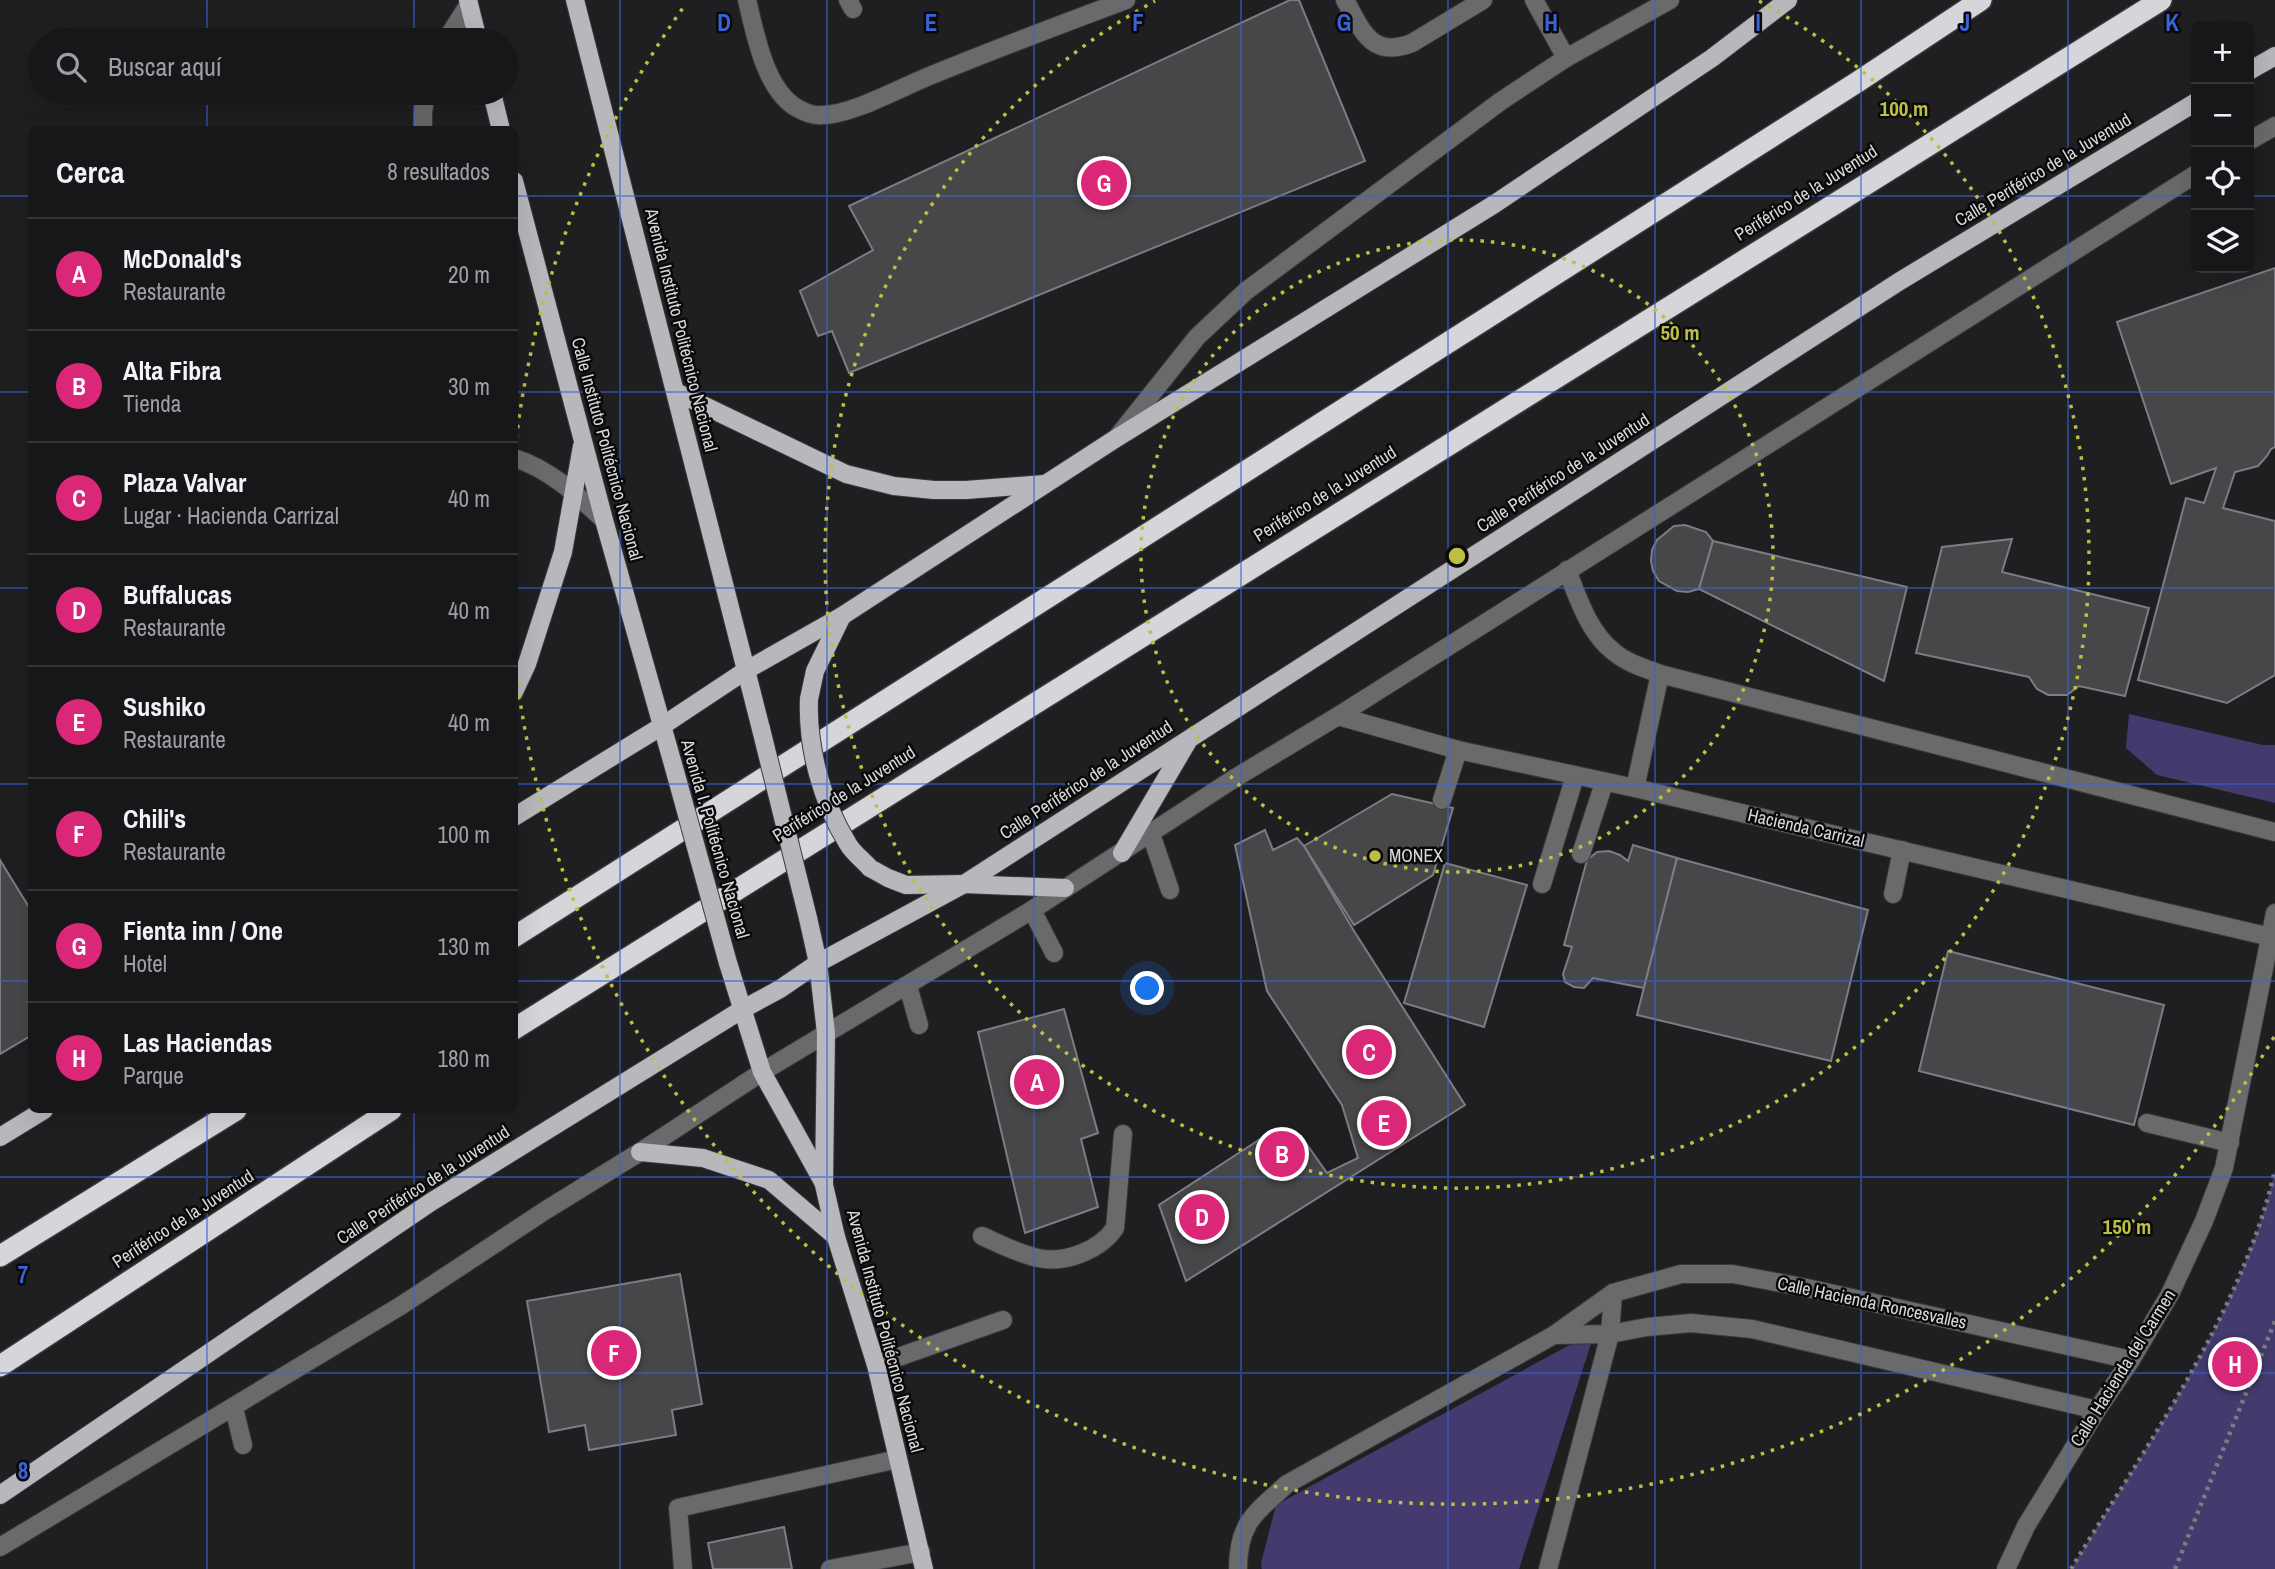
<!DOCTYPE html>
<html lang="es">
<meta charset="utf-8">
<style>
:root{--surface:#171619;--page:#242326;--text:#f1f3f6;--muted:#9e9fa2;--line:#363538;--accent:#db2777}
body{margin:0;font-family:"Archivo Narrow",sans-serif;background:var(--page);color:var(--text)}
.controls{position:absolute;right:21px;top:21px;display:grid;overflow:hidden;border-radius:10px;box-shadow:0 7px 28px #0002}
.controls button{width:63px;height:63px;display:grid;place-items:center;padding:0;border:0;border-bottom:2px solid var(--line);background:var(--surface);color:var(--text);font:35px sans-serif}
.you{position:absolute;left:1148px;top:989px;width:24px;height:24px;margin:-18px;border:5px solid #fff;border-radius:50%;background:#1a73e8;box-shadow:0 0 0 10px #1a73e833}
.badge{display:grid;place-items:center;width:46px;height:46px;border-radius:50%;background:var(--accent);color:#fff;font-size:23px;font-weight:700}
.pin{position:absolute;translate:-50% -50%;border:4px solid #fff;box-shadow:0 2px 7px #0006}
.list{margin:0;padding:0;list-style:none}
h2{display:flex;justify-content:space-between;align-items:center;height:91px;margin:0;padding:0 28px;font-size:30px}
h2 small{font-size:23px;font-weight:400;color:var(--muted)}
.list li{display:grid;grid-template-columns:46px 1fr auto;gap:21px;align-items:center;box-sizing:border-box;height:112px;padding:0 28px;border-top:2px solid var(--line)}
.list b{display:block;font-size:26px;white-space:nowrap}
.list p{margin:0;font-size:23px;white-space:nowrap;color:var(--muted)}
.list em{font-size:23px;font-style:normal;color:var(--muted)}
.icon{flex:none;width:38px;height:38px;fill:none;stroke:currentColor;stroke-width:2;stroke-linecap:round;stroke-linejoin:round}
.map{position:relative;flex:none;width:2275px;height:1569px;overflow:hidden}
.search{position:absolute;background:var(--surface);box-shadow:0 7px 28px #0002;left:28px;top:28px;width:490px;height:77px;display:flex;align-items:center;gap:18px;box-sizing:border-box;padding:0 24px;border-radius:38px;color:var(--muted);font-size:26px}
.panel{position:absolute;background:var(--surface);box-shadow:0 7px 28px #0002;left:28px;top:126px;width:490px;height:987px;border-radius:10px}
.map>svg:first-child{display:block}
</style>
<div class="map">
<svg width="2275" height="1569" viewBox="0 0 2275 1569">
<rect width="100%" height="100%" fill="#1f1e21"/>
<g fill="#443a6e">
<polygon points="2129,714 2263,745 2275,745 2275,803 2157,775 2126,748"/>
<path d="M 2275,1170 L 2275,1569 L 2071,1569 C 2146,1446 2243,1311 2275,1170 Z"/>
<polygon points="1595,1331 1519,1569 1262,1569 1261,1563 1276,1505"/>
</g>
<g fill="#47474a" stroke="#7d7c80" stroke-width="2">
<polygon points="1290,0 1299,0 1365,161 849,373 832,331 818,336 800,291 873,250 849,206"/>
<polygon points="2275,268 2275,447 2271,449 2267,456 2258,466 2235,472 2223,508 2275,521 2275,675 2227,703 2138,680 2186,498 2204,503 2216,468 2171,484 2117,322"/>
<polygon points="1685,525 1706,532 1713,541 1699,589 1688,592 1677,591 1659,581 1653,571 1651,561 1652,550 1657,540 1674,526"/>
<polygon points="2012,539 2002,572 2149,608 2125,696 2079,686 2067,695 2048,695 2037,689 2029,677 1916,653 1942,547"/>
<polygon points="1713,541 1907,587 1884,681 1699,589"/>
<polygon points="1392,794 1453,808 1433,875 1354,925 1304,846"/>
<polygon points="1265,830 1273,850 1297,838 1304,846 1354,931 1465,1105 1186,1281 1159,1205 1271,1132 1283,1146 1301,1136 1327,1173 1358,1158 1342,1105 1267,991 1235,845"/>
<polygon points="1633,845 1677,858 1644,988 1593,978 1584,988 1574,987 1565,982 1563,974 1572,947 1564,945 1587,860 1597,852 1609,851 1620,855 1628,861"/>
<polygon points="1677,858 1868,910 1831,1061 1637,1015"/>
<polygon points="0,860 32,912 32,1035 0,1054"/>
<polygon points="1445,863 1527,885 1484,1027 1404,1003"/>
<polygon points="1948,951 2164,1005 2134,1125 1919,1071"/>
<polygon points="1064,1009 1098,1133 1081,1139 1098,1207 1025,1233 978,1032"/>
<polygon points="680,1274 702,1404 672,1410 676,1435 589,1450 585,1425 549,1432 527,1301"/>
<polygon points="784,1527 792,1569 713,1569 708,1543"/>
</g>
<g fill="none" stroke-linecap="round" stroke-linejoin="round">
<defs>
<g id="minor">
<path d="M 747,0 C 755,33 765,90 797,108 C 804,112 814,116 822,115 C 851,115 900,88 927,77 C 993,50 1059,25 1126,0"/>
<polyline points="848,0 853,9"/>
<path d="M 1345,0 C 1362,30 1371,59 1412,43 L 1483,0"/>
<polyline points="1534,0 1566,58"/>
<polyline points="446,40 469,4"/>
<polyline points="423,130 423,112 426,93"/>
<polyline points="2249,141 2275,126"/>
<polyline points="1118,436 1197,337 1246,291 1501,101 1566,58 1670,0"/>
<path d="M 514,458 C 550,469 578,496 604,520"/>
<path d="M 1567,570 C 1578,598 1589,633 1614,652 C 1627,663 1644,668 1660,674 L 2275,832"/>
<polyline points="1338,716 1458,750 1635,788 2275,938"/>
<polyline points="1635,788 1660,674"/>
<polyline points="1442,800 1458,750"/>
<polyline points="1151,834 1170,890"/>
<polyline points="1581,854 1604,783"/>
<polyline points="1542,884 1575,776"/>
<polyline points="1893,894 1902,850"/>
<polyline points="1032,910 1054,953"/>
<polyline points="908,986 919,1025"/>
<polyline points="2147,1123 2230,1143"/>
<path d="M 982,1236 C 1000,1244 1019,1254 1038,1258 C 1065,1264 1100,1250 1115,1228 L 1123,1134"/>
<polyline points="1554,1335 1610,1334 1647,1327 1691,1323 1752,1329 2097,1410"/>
<polyline points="876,1365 1003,1320"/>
<polyline points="234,1408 243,1445"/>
<polyline points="0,1547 402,1305 546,1210 640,1152 762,1072 1032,910 1235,778 1338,716 2196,174"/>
<polyline points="683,1569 678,1508 898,1459"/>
<polyline points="830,1569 921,1552"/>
<path d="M 1238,1569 C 1238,1523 1255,1513 1287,1484 L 1554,1335 L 1613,1293 L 1681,1274 L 1733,1274 L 1807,1288 L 2131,1360"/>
<polyline points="1548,1569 1610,1334 1613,1293"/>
<polyline points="2006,1569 2026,1526 2097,1410 2131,1360 2170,1294 2204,1221 2224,1168 2275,913"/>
</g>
<g id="major">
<polyline points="468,0 478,40"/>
<polyline points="575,0 761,729"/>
<polyline points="2249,71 2275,56"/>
<polyline points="492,93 501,130"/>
<polyline points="514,181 604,520 676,775"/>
<polyline points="676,392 846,474 894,486 934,490 966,490 1044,484"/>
<polyline points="514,692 527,664 563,552 582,446"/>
<polyline points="809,699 815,671 842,616"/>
<polyline points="514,817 662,726 745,671 842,616 1115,439 1493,205 1712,58 1788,0"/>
<polyline points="1122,853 1188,741"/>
<polyline points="870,868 888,878 906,885 964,884 1065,888"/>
<polyline points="808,918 818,963 826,1033 824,1185 836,1237 876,1365 924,1569"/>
<polyline points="728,963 762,1072 823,1182"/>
<polyline points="0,1137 44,1110"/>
<polyline points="640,1152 703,1158 769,1180 836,1237"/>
<polyline points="0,1495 431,1202 743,1009 780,989 818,963 964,884 1900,281 2196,102"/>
</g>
<g id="highway">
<polyline points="514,937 1859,81 1981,0"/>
<polyline points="514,1029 2161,0"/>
<polyline points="0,1256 236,1110"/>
<polyline points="0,1366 391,1110"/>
</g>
</defs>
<use href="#minor" stroke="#39383b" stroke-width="20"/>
<use href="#major" stroke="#39383b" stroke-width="20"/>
<use href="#highway" stroke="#39383b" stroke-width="24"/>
<g stroke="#7c7c7e" stroke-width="4.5" stroke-dasharray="3.5 5" stroke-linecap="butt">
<path d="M 2071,1569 C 2146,1446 2243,1311 2275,1170"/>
<polyline points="2175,1569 2275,1321"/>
</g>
<use href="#minor" stroke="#6a6a6c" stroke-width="18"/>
<use href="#major" stroke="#b8b7bb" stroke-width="18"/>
<use href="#highway" stroke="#d6d6da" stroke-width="21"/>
<defs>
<g id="major-bridge">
<path d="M 809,699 C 807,748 822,802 848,844 C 853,853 863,860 870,868"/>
<polyline points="761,729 808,918"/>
<polyline points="676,775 728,963"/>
</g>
</defs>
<use href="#major-bridge" stroke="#39383b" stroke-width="20" stroke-linecap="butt"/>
<use href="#major-bridge" stroke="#b8b7bb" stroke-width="18"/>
</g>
<path fill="none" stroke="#3963d8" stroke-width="2" stroke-opacity="0.55" d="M 207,0 L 207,40M 414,0 L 414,40M 620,0 L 620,1569M 827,0 L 827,1569M 1034,0 L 1034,1569M 1241,0 L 1241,1569M 1448,0 L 1448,1569M 1655,0 L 1655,1569M 1861,0 L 1861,1569M 2068,0 L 2068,1569M 207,93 L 207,130M 414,93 L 414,130M 0,196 L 32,196M 514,196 L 2196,196M 2249,196 L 2275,196M 0,392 L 32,392M 514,392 L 2275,392M 0,588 L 32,588M 514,588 L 2275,588M 0,784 L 32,784M 514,784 L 2275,784M 0,981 L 32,981M 514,981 L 2275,981M 207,1110 L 207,1569M 414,1110 L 414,1569M 0,1177 L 2275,1177M 0,1373 L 2275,1373"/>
<g fill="none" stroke="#bcbf44" stroke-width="3.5" stroke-dasharray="3.5 7">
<circle cx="1457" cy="556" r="316"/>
<path d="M1759 1A632 632 0 1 1 1155 1"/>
<path d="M2274 1037A948 948 0 0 1 515 663M515 449A948 948 0 0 1 685 5"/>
</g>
<circle fill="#bcbf44" stroke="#09090a" stroke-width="2.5" cx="1375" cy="856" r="7"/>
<g text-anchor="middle" stroke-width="5" stroke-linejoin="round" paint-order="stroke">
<g font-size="18" fill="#d9d9db" stroke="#09090a">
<text transform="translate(2043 170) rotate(-31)" y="6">Calle Periférico de la Juventud</text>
<text transform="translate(1806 193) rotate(-32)" y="6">Periférico de la Juventud</text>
<text transform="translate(681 330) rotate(76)" y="6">Avenida Instituto Politécnico Nacional</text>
<text transform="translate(607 449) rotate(75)" y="6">Calle Instituto Politécnico Nacional</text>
<text transform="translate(1563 473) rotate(-33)" y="6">Calle Periférico de la Juventud</text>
<text transform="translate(1325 494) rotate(-32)" y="6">Periférico de la Juventud</text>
<text transform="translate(1086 780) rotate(-33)" y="6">Calle Periférico de la Juventud</text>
<text transform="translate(844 794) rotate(-32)" y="6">Periférico de la Juventud</text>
<text transform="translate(1806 828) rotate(13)" y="6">Hacienda Carrizal</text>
<text transform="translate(715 839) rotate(74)" y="6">Avenida I. Politécnico Nacional</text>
<text transform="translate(423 1185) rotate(-33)" y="6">Calle Periférico de la Juventud</text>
<text transform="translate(183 1219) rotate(-33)" y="6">Periférico de la Juventud</text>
<text transform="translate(1872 1303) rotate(12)" y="6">Calle Hacienda Roncesvalles</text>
<text transform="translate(885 1331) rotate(75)" y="6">Avenida Instituto Politécnico Nacional</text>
<text transform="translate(2123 1368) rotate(-58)" y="6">Calle Hacienda del Carmen</text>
</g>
<g font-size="18" fill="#d9d9db" stroke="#09090a" text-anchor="start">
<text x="1389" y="862">MONEX</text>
</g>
</g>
<g font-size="23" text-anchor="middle" font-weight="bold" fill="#3963d8" stroke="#09090a" stroke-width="5" stroke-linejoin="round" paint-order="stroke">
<text x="724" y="31">D</text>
<text x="931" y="31">E</text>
<text x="1138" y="31">F</text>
<text x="1344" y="31">G</text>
<text x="1551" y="31">H</text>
<text x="1758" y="31">I</text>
<text x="1965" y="31">J</text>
<text x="2172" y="31">K</text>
<text x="23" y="1283">7</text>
<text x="23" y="1479">8</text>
</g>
<circle cx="1457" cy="556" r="10" fill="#bcbf44" stroke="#09090a" stroke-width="3.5"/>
<g font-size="21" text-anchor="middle" font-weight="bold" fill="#bcbf44" stroke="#09090a" stroke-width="5" stroke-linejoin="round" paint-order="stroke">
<text x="1904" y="116">100 m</text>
<text x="1680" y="340">50 m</text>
<text x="2127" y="1234">150 m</text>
</g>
</svg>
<div class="controls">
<button>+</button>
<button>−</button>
<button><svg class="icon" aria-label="locate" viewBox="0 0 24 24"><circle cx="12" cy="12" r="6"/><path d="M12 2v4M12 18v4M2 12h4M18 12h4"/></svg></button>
<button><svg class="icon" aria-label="layers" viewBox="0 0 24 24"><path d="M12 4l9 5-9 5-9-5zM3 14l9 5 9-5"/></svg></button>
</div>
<div class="you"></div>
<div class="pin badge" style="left:1037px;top:1082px">A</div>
<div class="pin badge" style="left:1282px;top:1154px">B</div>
<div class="pin badge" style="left:1369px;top:1052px">C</div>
<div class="pin badge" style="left:1202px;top:1217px">D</div>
<div class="pin badge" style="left:1384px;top:1123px">E</div>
<div class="pin badge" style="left:614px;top:1353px">F</div>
<div class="pin badge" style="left:1104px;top:183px">G</div>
<div class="pin badge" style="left:2235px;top:1364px">H</div>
<div class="search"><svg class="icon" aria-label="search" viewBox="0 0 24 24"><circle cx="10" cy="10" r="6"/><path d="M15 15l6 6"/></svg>Buscar aquí</div>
<section class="panel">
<h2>Cerca<small>8 resultados</small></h2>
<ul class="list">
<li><span class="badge">A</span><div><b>McDonald's</b><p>Restaurante</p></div><em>20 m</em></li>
<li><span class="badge">B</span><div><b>Alta Fibra</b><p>Tienda</p></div><em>30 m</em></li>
<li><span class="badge">C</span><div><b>Plaza Valvar</b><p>Lugar · Hacienda Carrizal</p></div><em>40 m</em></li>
<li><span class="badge">D</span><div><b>Buffalucas</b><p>Restaurante</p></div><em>40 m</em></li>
<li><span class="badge">E</span><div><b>Sushiko</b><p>Restaurante</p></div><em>40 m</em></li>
<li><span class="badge">F</span><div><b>Chili's</b><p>Restaurante</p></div><em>100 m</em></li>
<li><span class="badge">G</span><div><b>Fienta inn / One</b><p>Hotel</p></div><em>130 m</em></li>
<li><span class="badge">H</span><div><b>Las Haciendas</b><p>Parque</p></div><em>180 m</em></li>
</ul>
</section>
</div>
